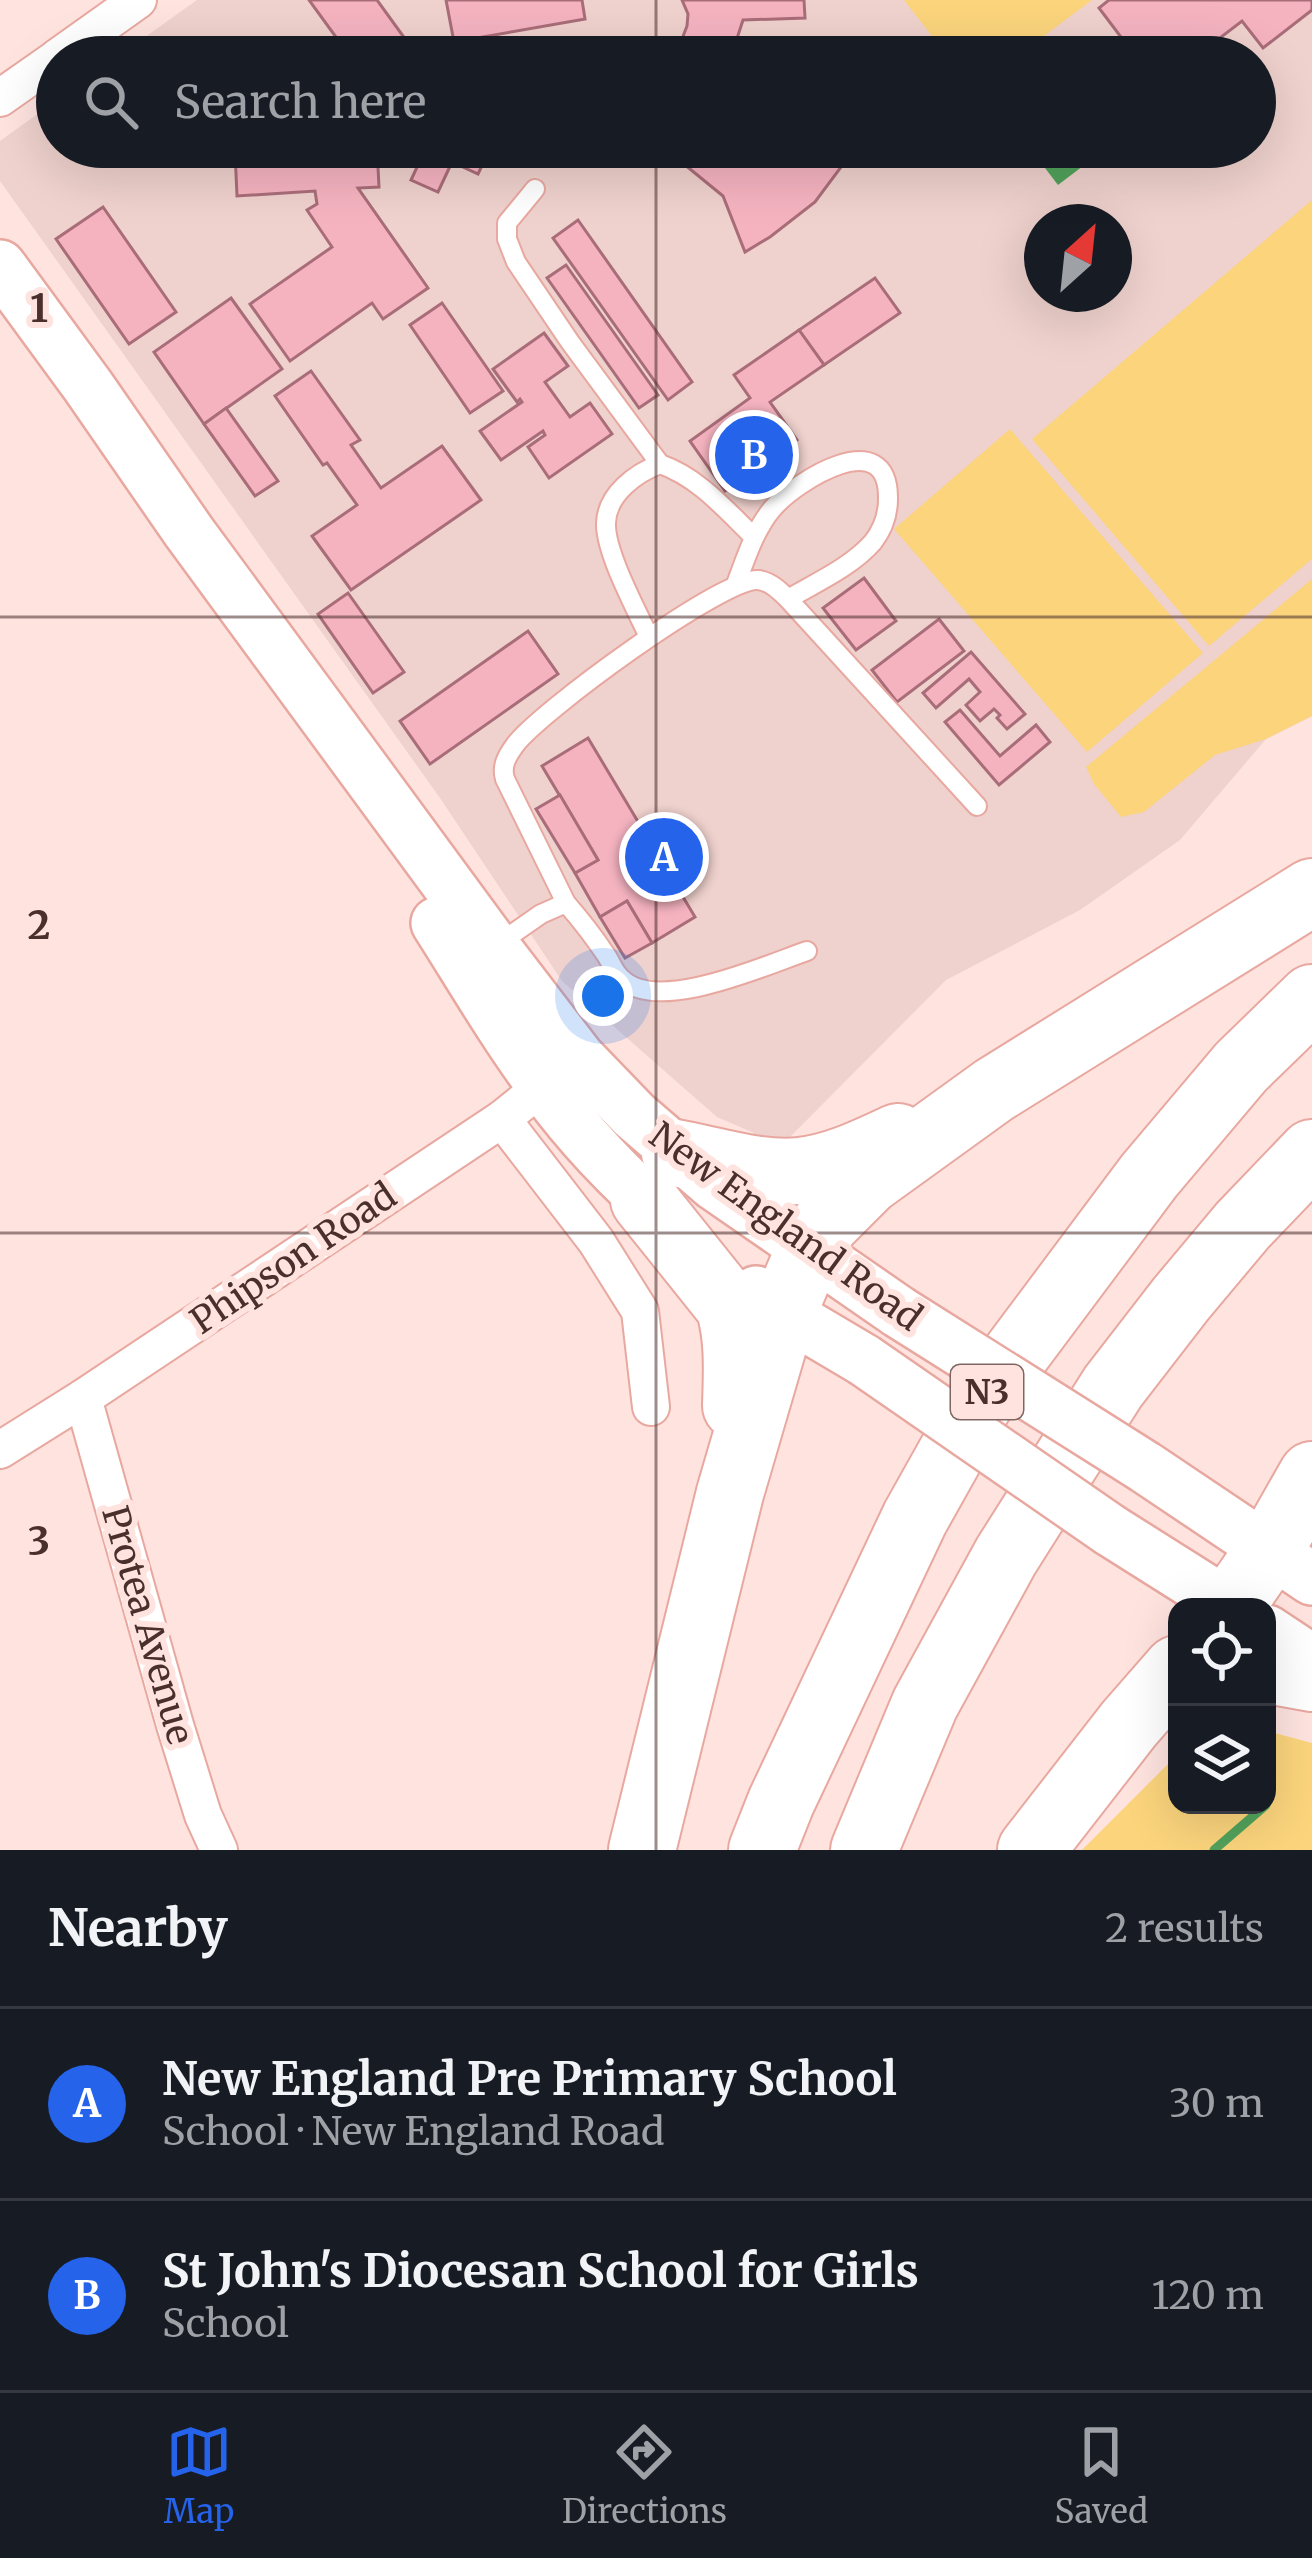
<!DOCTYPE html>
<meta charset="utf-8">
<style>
:root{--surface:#171b24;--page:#242831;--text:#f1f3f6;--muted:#9ea1a6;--line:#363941;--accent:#2563eb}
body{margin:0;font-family:Merriweather,serif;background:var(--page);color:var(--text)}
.controls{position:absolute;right:36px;bottom:36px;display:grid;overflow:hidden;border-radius:24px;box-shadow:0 12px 48px #0002}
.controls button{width:108px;height:108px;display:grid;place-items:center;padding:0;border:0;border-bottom:3px solid var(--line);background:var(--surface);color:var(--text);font:60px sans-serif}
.compass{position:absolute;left:1024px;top:204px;width:108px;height:108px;border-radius:50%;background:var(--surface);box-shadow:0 12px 48px #0002;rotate:27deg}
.you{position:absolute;left:603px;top:996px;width:42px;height:42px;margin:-30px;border:9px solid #fff;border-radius:50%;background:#1a73e8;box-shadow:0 0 0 18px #1a73e833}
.badge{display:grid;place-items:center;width:78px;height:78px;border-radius:50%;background:var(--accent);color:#fff;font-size:39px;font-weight:700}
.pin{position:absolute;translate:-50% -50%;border:6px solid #fff;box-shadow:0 3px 12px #0006}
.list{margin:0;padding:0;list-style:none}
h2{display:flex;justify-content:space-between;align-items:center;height:156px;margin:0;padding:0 48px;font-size:51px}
h2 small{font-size:39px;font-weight:400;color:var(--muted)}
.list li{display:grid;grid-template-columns:78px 1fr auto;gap:36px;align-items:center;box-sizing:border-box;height:192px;padding:0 48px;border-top:3px solid var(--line)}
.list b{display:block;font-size:45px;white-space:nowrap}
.list p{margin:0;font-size:39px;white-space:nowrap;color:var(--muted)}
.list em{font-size:39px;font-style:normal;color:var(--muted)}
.icon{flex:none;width:66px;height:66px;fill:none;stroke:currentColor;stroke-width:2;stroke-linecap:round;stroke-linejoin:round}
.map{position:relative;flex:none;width:1312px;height:1850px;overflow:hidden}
.search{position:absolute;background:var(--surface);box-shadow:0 12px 48px #0002;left:36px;right:36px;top:36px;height:132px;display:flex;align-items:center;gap:30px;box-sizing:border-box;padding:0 42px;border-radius:66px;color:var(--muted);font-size:45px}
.sheet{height:540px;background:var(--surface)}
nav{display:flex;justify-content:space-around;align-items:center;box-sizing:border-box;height:168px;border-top:3px solid var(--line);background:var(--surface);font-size:33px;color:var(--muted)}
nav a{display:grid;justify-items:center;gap:6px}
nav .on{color:var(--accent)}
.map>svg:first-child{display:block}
</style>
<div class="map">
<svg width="1312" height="1850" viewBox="0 0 1312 1850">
<rect width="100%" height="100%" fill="#fee3df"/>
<path fill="#efd1cd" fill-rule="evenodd" d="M 197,0 L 1312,0 L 1312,716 L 1266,739 L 1180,840 L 1080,910 L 946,980 L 782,1145 L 717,1117 L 562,981 L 440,798 L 0,181 L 0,141 L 57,100 L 57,147 L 1255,147 L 1255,57 L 117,57 ZM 1042,222 L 1114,222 L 1114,294 L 1042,294 Z"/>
<g fill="#fbd47c">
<polygon points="904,0 1092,0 1016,57 948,57"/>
<polygon points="1312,200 1312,559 1209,646 1032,439"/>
<polygon points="1010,429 1203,653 1087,752 894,529"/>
<polygon points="1312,579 1312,716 1266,739 1215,755 1144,812 1121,817 1094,784 1086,767"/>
<polygon points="1267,1731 1312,1743 1312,1850 1082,1850 1177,1755 1177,1805 1267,1805"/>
</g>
<polygon fill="#52a25b" points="1029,147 1108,147 1058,185"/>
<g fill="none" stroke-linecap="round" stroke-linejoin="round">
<polyline stroke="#52a25b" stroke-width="9" points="1214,1850 1266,1805"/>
</g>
<g fill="#f5b3c0" stroke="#a96d79" stroke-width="3">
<polygon points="309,0 377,0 411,47 397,57 324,57 330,46 349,55"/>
<polygon points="446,0 582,0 585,19 454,42"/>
<polygon points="682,0 804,0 805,18 743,20 731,57 667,57 682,39 687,26 688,14"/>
<polygon points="1109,0 1312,0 1312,10 1263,48 1242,21 1195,57 1136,57 1099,8"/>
<polygon points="305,147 377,147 379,187 358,188 428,288 383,319 372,303 290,361 250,304 332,247 307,210 317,204 315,191 237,196 235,151"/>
<polygon points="420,147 491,147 478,174 452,162 438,192 411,180 425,150"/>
<polygon points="663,147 856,147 815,202 770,237 745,252 723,196"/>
<polygon points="103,207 176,312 129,344 56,239"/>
<polygon points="578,220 692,382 668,400 553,238"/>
<polygon points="566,265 658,395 639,408 547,278"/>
<polygon points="875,278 900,313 824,365 799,330"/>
<polygon points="231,298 282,369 204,424 154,352"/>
<polygon points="442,303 503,391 470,413 410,325"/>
<polygon points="799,330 824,365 770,402 797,440 725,491 690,441 750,398 734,375"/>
<polygon points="544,333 568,366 545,382 570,417 590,403 612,434 549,478 528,447 545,435 543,431 501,460 480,431 522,402 520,399 517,402 493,369"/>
<polygon points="311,371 360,440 351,445 381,488 442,446 481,500 351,590 312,536 357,505 327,463 323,465 275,396"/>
<polygon points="226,408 278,481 255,496 204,424"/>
<polygon points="864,578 896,621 856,650 823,608"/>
<polygon points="348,593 404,672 373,693 318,614"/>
<polygon points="939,619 964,651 897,702 872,670"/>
<polygon points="528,631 558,674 430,764 400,721"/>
<polygon points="971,652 1025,714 1007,729 997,718 1000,715 994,709 980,721 966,705 980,692 969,679 936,708 923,693"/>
<polygon points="960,710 1000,756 1036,725 1050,742 999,785 945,722"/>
<polygon points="588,738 695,917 652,943 627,901 600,917 575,873 598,860 542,766"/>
<polygon points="560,795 598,860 575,873 536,809"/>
<polygon points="627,901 652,943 625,958 600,917"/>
</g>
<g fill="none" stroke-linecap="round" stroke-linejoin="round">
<defs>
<g id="lane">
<polyline points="535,189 507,223 507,239 516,262 570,342 660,464"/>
<path d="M 736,584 C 746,558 754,531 772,509 C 797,480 889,423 888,499 C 888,515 883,529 873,542 C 851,567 817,582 788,599"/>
<path d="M 649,637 C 636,609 605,552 606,523 C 607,494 636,473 660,464 C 698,477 725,509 754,537"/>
<path d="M 566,903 L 505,779 C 501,766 507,756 515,745 C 538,713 722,578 758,580 C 770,581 780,591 788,599 L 977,806"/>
<path d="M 498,944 L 541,914 L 566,903 C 580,919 594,937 606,955 C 611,962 614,972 621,978 C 656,1015 766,965 807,951"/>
</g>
<g id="street">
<polyline points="58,57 138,0"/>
<polyline points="0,98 57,58"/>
<polyline points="502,1119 596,1241 640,1311 651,1407"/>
<polyline points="83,1398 175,1725 203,1815 219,1850"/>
<polyline points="0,1450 83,1398 502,1119 559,1073"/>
</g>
<g id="secondary">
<polyline points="0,266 88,386 189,532 494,947 579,1058 634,1115 714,1184 899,1312"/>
<path d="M 437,923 C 472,978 505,1035 544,1087 C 580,1137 625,1183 671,1223"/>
<polyline points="756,1292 783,1312 864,1360"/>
<polyline points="1145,1467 1312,1579"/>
<polyline points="1110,1530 1232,1607"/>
<polyline points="1267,1631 1312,1661"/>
</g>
<g id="highway">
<path d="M 675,1153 C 714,1160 759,1175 799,1171 C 833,1168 868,1151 898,1137"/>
<path d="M 644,1200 L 729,1306 C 739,1338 737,1372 736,1406"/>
<polyline points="1230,1607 1270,1549 1312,1475"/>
<polyline points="1267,1670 1312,1678"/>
<polyline points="642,1850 730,1493 783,1312 809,1251 825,1224 868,1181 994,1090 1312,892"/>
<polyline points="762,1850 781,1802 915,1518 980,1402 1149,1176 1241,1067 1312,998"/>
<polyline points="864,1850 925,1704 1006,1556 1113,1387 1181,1299 1243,1225 1312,1153"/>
<polyline points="1031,1850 1129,1724 1177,1669"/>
</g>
</defs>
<use href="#lane" stroke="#e8a8a0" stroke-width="22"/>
<use href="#street" stroke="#e8a8a0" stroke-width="40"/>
<use href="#secondary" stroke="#e8a8a0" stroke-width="56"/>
<use href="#highway" stroke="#e8a8a0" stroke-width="70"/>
<use href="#lane" stroke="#fff" stroke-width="18"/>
<use href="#street" stroke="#fff" stroke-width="36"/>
<use href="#secondary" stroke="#fff" stroke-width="51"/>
<use href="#highway" stroke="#fff" stroke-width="66"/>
<defs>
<g id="secondary-bridge">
<polyline points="899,1312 1145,1467"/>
<polyline points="864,1360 1110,1530"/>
</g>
</defs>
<use href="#secondary-bridge" stroke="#e8a8a0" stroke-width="56" stroke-linecap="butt"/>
<use href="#secondary-bridge" stroke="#fff" stroke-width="51"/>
</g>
<path fill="none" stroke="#4a302d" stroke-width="3" stroke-opacity="0.55" d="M 656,0 L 656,57M 656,147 L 656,1850M 0,617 L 1312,617M 0,1233 L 1312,1233"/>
<g text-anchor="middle" stroke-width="12" stroke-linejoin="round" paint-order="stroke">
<rect fill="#fee3df" stroke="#806662" stroke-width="3" x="951" y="1365" width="72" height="54" rx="9"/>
<g font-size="33" font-weight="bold" fill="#4a302d">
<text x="987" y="1404">N3</text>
</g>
<g font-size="36" fill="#4a302d" stroke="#fee3df">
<text transform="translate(786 1226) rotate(36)" y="13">New England Road</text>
<text transform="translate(293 1258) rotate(-34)" y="13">Phipson Road</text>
<text transform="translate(148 1625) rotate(74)" y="13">Protea Avenue</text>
</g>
</g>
<g font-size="39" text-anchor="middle" font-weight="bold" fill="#4a302d" stroke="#fee3df" stroke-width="12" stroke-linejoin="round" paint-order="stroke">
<text x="39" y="322">1</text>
<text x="39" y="939">2</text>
<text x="39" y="1555">3</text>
</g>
</svg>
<div class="controls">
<button><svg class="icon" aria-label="locate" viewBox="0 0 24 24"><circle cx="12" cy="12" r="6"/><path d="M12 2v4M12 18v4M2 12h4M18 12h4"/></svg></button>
<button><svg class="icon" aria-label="layers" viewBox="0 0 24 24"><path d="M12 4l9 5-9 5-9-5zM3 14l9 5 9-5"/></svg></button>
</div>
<svg class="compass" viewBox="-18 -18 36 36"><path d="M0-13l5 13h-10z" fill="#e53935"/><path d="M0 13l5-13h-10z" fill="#9ea1a6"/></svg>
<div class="you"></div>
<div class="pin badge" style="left:664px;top:857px">A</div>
<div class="pin badge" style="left:754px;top:455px">B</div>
<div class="search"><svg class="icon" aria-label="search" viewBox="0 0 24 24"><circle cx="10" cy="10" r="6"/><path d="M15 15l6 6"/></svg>Search here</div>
</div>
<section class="sheet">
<h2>Nearby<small>2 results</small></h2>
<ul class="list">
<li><span class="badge">A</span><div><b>New England Pre Primary School</b><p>School · New England Road</p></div><em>30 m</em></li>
<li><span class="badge">B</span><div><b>St John's Diocesan School for Girls</b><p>School</p></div><em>120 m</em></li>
</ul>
</section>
<nav>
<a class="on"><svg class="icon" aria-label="map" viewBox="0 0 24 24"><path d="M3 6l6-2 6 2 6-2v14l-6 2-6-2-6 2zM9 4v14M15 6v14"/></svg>Map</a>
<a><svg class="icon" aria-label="directions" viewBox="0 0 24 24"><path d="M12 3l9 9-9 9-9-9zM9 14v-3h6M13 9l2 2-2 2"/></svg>Directions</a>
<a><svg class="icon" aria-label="saved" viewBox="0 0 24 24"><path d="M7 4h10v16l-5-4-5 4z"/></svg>Saved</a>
</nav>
